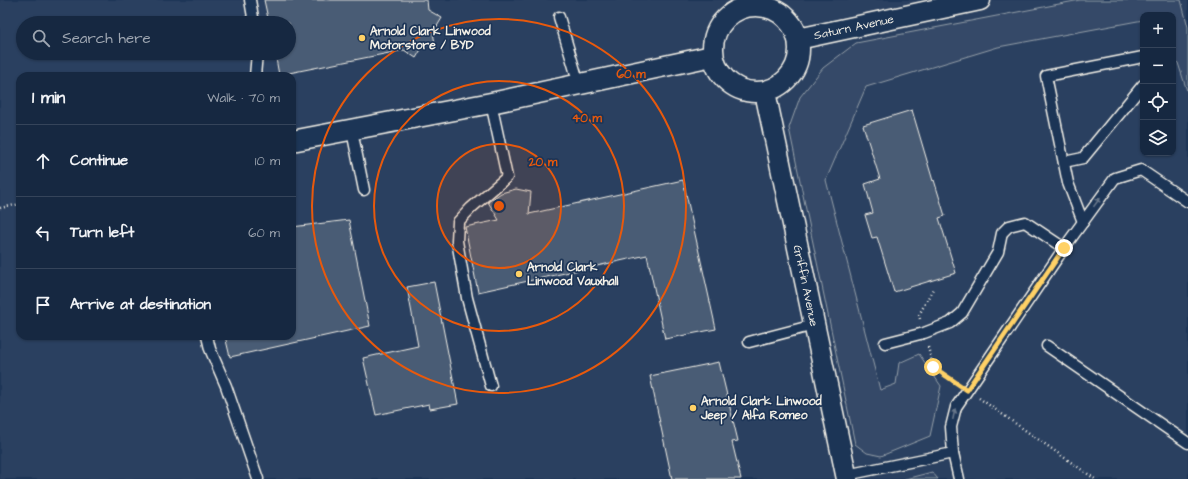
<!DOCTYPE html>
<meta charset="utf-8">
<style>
:root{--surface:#162841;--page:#1f3048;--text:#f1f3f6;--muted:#9ea6b1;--line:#35445a}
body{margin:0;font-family:"Architects Daughter",sans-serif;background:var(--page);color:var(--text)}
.controls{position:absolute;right:12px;top:12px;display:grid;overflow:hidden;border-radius:8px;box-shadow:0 1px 3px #0004}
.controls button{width:36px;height:36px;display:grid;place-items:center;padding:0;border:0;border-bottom:1px solid var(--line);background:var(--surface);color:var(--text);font:20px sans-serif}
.stop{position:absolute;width:12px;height:12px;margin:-9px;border:3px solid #ffd166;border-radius:50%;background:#fff}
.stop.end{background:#ffd166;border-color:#fff;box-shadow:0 1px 4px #0008}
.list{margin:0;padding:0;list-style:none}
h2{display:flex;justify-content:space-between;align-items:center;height:52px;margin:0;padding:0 16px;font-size:17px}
h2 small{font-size:13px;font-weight:400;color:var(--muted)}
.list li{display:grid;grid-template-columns:26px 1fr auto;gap:12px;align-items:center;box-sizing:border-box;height:72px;padding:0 16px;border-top:1px solid var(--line)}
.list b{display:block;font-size:15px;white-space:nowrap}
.list em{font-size:13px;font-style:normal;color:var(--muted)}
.icon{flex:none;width:22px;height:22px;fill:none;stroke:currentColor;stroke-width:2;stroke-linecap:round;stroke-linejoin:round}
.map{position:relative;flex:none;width:1188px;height:479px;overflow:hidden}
.search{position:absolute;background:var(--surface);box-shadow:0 1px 3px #0004;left:16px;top:16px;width:280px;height:44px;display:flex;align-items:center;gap:10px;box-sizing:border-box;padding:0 14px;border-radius:22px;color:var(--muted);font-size:15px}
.panel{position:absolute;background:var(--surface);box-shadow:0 1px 3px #0004;left:16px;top:72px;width:280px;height:268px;border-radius:12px}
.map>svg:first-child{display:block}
</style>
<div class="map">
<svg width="1188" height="479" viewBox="0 0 1188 479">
<rect width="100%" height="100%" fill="#1d3557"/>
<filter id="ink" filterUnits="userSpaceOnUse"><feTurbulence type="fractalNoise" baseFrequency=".025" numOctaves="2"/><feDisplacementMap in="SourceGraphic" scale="8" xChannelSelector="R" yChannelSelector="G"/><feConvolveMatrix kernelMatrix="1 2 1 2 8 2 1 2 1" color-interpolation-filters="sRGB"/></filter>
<g filter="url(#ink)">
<path fill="#2a4060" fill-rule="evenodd" d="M 0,0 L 1188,0 L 1188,479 L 0,479 ZM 1143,15 L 1173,15 L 1173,153 L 1143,153 ZM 23,23 L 289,23 L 289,53 L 23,53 ZM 20,76 L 292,76 L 292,336 L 20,336 Z"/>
<g fill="#354a67" stroke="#949ea8">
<polygon points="1080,0 1181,0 1188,27 1188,94 1178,63 1173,57 1173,15 1143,15 1143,20 998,47 866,87 826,180 880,390 896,384 899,363 919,354 941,386 930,436 881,456 867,453 855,444 789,128 800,97 823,68 856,43"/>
<polygon points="932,472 938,479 905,479"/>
</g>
<g fill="#485b74" stroke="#f4f1e8">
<polygon points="264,0 427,0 428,10 442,18 433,33 435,43 423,46 416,58 404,50 279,75 275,53 289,53 289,23 269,23"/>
<polygon points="912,110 933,181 934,180 945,216 939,218 956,273 894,292 877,237 872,238 865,215 873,213 865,184 880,179 863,125"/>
<polygon points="683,180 716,329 665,339 647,255 478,292 465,227 499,220 488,202 501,193 516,189 531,192 529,214"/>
<polygon points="349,220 370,326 230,357 225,336 292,336 292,227"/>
<polygon points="434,282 458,404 430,409 429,404 376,415 363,358 418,346 407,287"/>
<polygon points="719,362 738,441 732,442 741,479 672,479 650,376"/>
</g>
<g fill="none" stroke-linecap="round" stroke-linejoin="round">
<defs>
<g id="lane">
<polyline points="250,0 254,23"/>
<polyline points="559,17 579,84"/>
<polyline points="255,76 257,53"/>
<polyline points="352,131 364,190"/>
<polyline points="1064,162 1083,158 1143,85"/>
<polyline points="1083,222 1068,183 1046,76 1143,57"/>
<polyline points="207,336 210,349 226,386 258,479"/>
<polyline points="749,342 814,325"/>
<polyline points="885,343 924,333 950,323 962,313 998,252 1002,233 1009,226 1025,222 1064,248"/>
<polyline points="1047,346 1188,443"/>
<polyline points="491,386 467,298 457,241 458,222 471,208 507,177 491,103"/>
<polyline points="846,475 953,453"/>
<polyline points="959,479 953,453 951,427 956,407 1064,248 1115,178 1141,170 1188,202"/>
</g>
<g id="street">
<circle cx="756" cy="49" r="43"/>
<path id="s1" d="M 798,39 L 980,0"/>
<path id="s2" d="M 765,92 L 847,479"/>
<polyline points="292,141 491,103 712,56"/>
</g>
</defs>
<use href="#lane" stroke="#f4f1e8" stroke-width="13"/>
<use href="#street" stroke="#f4f1e8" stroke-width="23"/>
<g stroke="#f4f1e8" stroke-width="2.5" stroke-dasharray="1 3" stroke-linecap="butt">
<polyline points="0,208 20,204"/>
<polyline points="920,319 919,315 934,287"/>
<polyline points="928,347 933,367 955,382"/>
<polyline points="979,398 1095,479"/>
</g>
<use href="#lane" stroke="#1d3557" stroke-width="10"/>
<use href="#street" stroke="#1d3557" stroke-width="20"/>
</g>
<defs><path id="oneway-solid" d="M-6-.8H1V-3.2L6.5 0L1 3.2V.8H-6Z"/></defs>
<g fill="#68778a">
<use href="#oneway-solid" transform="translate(1097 202) rotate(-54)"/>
<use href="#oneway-solid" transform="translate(954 414) rotate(-78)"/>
</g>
</g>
<g fill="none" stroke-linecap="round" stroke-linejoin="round" filter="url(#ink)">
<polyline stroke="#ffd166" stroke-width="5" points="933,367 967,390 1064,248"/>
</g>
<circle cx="499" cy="206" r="62" fill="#e8590c" fill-opacity=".12"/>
<g fill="none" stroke="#e8590c" stroke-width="2">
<circle cx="499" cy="206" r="62"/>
<circle cx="499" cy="206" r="125"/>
<circle cx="499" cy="206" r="187"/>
</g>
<g fill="#ffd166" stroke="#1d3557" stroke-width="1.5">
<circle cx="362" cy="38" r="4"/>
<circle cx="519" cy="274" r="4"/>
<circle cx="693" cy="408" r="4"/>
</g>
<g text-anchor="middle" stroke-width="3.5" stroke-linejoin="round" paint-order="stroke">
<g font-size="12" fill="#f4f1e8" stroke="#1d3557">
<text dy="4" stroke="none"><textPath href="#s1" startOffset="57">Saturn Avenue</textPath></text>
<text dy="4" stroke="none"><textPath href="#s2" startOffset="198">Griffin Avenue</textPath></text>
</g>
<g font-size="12" font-weight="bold" fill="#f4f1e8" stroke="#1d3557" text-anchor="start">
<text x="370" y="35">Arnold Clark Linwood<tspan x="370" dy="14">Motorstore / BYD</tspan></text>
<text x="527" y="271">Arnold Clark<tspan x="527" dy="14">Linwood Vauxhall</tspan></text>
<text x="701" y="405">Arnold Clark Linwood<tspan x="701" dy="14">Jeep / Alfa Romeo</tspan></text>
</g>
</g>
<circle cx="499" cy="206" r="6" fill="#e8590c" stroke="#1d3557" stroke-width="2"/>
<g font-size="12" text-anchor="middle" font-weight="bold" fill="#e8590c" stroke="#1d3557" stroke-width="3.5" stroke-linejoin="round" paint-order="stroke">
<text x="631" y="78">60 m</text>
<text x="587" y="122">40 m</text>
<text x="543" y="166">20 m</text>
</g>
</svg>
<div class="controls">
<button>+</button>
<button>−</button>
<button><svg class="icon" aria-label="locate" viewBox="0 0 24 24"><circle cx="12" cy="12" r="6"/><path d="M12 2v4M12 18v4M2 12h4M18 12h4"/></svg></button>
<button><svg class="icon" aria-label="layers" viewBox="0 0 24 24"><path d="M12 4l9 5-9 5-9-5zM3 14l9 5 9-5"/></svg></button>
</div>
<div class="stop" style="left:933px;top:367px"></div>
<div class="stop end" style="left:1064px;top:248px"></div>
<div class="search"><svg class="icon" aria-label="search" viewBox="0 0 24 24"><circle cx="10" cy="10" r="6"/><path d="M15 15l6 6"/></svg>Search here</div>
<section class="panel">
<h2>1 min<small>Walk · 70 m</small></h2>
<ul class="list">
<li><svg class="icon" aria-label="ahead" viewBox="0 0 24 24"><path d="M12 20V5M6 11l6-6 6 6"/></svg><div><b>Continue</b></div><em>10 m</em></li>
<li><svg class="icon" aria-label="left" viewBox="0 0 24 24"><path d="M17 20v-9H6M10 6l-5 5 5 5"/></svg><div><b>Turn left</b></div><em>60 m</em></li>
<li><svg class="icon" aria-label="arrive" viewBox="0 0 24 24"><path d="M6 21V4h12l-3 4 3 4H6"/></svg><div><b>Arrive at destination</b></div></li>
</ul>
</section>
</div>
